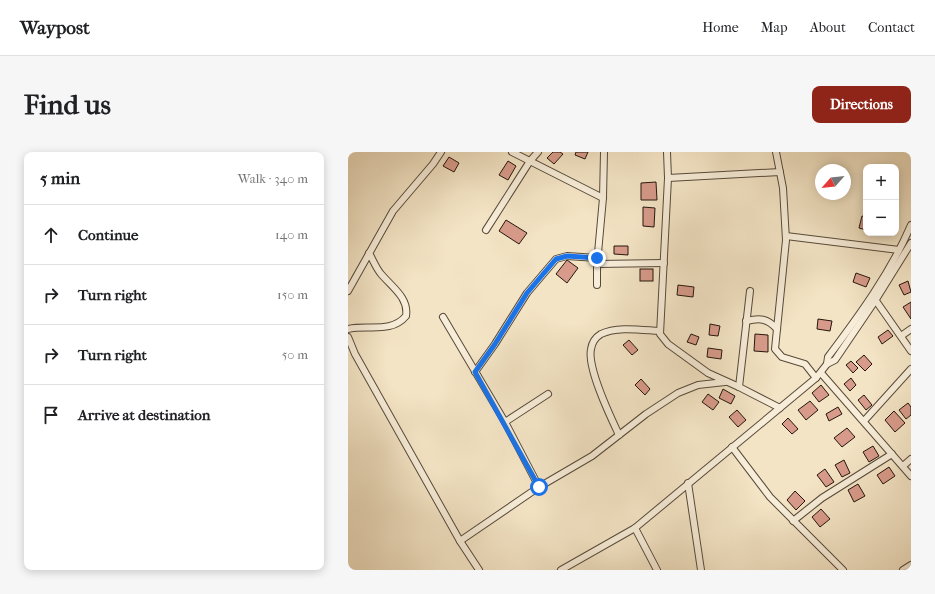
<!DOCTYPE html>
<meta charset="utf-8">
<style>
:root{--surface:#fff;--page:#f6f6f6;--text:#202124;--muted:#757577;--line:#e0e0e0;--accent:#8f2418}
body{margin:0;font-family:"IM FELL French Canon",serif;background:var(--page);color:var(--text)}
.controls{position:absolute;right:12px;top:12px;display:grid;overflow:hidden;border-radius:8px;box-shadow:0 2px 10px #0003}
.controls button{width:36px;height:36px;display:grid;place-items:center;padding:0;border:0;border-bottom:1px solid var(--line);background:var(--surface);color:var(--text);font:20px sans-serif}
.compass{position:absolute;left:467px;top:12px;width:36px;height:36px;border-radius:50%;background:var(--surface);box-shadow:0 2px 10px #0003;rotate:243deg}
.stop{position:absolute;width:12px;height:12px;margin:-9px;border:3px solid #1a73e8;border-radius:50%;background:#fff}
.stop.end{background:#1a73e8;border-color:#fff;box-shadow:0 1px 4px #0008}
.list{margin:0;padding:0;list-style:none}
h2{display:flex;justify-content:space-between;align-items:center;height:52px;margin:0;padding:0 16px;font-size:17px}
h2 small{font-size:13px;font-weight:400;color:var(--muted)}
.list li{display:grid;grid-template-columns:26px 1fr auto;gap:12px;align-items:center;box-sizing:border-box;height:60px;padding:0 16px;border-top:1px solid var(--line)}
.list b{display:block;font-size:15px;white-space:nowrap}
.list em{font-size:13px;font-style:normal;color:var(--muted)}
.icon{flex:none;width:22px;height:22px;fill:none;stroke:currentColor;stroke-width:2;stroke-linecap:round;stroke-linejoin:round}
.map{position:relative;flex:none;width:563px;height:418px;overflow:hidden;border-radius:8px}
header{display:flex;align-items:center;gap:24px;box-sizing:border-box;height:56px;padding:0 20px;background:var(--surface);border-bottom:1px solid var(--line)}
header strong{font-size:19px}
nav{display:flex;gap:22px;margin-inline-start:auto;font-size:14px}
.intro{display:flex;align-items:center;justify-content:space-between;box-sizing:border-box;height:96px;padding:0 24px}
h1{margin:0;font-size:28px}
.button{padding:10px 18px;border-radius:8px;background:var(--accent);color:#fff;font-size:14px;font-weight:700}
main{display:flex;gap:24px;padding:0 24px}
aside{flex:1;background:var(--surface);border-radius:8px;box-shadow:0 2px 10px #0003}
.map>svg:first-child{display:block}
</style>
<header>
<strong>Waypost</strong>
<nav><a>Home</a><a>Map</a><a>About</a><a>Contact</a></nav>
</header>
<div class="intro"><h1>Find us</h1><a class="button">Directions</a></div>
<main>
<aside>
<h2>5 min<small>Walk · 340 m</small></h2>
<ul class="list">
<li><svg class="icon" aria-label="ahead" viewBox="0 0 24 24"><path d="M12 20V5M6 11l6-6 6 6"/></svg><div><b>Continue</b></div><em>140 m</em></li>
<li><svg class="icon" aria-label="right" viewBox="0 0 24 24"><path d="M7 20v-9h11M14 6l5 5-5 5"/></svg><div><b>Turn right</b></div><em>150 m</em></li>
<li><svg class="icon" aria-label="right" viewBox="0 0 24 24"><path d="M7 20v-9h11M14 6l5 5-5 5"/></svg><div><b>Turn right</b></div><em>50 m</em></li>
<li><svg class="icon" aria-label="arrive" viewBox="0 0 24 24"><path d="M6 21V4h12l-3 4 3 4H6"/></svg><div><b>Arrive at destination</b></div></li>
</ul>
</aside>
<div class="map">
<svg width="563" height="418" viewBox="0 0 563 418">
<rect width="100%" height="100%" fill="#f3e4c5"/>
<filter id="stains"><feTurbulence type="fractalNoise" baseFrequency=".005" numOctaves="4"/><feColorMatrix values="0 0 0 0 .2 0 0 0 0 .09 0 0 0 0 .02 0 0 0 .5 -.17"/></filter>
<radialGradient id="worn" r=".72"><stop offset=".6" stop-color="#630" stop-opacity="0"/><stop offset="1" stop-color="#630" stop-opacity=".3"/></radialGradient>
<g fill="#d89b8b" stroke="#23160c">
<polygon points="205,0 212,0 215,2 206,12 199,6"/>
<polygon points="228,0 240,0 237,7 227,3"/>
<polygon points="101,5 111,11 106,20 95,14"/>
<polygon points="160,9 168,14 160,28 151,23"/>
<polygon points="308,30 309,48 293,48 293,31"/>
<polygon points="295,55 307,56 306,75 295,74"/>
<polygon points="514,64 518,65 518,78 511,76"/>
<polygon points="158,68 179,81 171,92 151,79"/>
<polygon points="266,94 280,94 280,103 266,102"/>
<polygon points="219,108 230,116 219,131 208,122"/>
<rect x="292" y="117" width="13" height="12"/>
<polygon points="508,121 522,126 518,135 505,130"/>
<polygon points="560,129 563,140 556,143 551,133"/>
<polygon points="330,133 346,135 345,145 329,143"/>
<polygon points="563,150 563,167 555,155"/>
<polygon points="470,167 484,169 482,179 469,177"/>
<polygon points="362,172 372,174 370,184 361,183"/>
<polygon points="540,178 545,184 534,192 530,185"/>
<polygon points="343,182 351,185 348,193 339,190"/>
<polygon points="407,182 420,183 420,200 406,199"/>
<polygon points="281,188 290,198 284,203 275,193"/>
<polygon points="360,196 374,198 373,207 359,205"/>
<polygon points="516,203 524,212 517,219 508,210"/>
<polygon points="503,209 510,216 505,221 498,213"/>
<polygon points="503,226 508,233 502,239 496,232"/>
<polygon points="293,227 302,237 297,243 287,233"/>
<polygon points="473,233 481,243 471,250 464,241"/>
<polygon points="375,237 387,244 383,252 371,246"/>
<polygon points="360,242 371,250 365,258 354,250"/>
<polygon points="516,243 524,253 518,258 510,248"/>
<polygon points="462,249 470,258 458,268 450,258"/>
<polygon points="560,251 563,255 563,263 558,267 551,258"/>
<polygon points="490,255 494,262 481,269 478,262"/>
<polygon points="389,258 398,268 390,275 381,265"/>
<polygon points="546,259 557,271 547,280 537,268"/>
<polygon points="440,266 450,277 444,282 434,272"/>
<polygon points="499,276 507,285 494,295 486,286"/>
<polygon points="525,294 531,304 521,310 515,300"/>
<polygon points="496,308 502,321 494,325 487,313"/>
<polygon points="541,315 547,324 535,332 529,323"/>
<polygon points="477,317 486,330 478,335 469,323"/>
<polygon points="510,332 517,344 506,350 500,338"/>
<polygon points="447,339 457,349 448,358 439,348"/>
<polygon points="473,357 482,367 472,375 464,365"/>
</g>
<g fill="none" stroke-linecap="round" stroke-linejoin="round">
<defs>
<g id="street">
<polyline points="164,0 255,46"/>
<polyline points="319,0 320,26 312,182 320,192 360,221 391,235 432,256"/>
<polyline points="428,0 435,36 438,88 427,197 434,205 457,212 468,226"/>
<polyline points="320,26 432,20"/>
<polyline points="138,78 182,9 190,0"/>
<polyline points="438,84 551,98"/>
<polyline points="249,112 316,111"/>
<polyline points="249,133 249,112 255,46 256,0"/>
<polyline points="0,139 45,59 85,12 93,0"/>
<polyline points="526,146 563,199"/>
<polyline points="95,165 157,270 191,335"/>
<path d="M 398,169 C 412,166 419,166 429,177"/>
<path d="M 0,177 C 19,172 43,182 58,164 C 61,146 44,135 33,122 C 28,116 25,108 21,101"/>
<polyline points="553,184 563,177"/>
<polyline points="0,185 7,202 112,389 131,418"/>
<path d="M 479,212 L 480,205 C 511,164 543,120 563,73"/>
<polyline points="127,220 147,192 179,141 208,107 219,104 249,106"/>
<polyline points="473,221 563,324"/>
<polyline points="391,235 402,139"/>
<polyline points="516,269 563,217"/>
<polyline points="157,270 200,242"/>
<path d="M 271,283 C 262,264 239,216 243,197 C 244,191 248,185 253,182 C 269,174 294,178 311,179"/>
<polyline points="384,295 422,345 495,418"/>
<polyline points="555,314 563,307"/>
<polyline points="340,331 353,418"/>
<polyline points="445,369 474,346 544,302"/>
<polyline points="287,376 309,418"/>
<polyline points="112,389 191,335 244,304 298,262 330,241 350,233 377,230"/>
<polyline points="213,418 287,376 468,226 479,212 487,208 527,149 563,91"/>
<polyline points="555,418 563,413"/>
</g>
</defs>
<use href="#street" stroke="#574a3a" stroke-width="8"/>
<use href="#street" stroke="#f7edd9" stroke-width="6"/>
</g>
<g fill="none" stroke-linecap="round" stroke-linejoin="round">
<polyline stroke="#1a73e8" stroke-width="5" points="191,335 127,220 147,192 179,141 208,107 219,104 249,106"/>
</g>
<rect width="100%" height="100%" filter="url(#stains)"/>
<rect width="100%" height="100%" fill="url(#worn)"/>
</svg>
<div class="controls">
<button>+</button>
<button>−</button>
</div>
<svg class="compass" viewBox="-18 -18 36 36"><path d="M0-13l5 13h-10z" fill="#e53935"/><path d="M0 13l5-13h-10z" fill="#757577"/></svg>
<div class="stop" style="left:191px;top:335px"></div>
<div class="stop end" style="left:249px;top:106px"></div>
</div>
</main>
